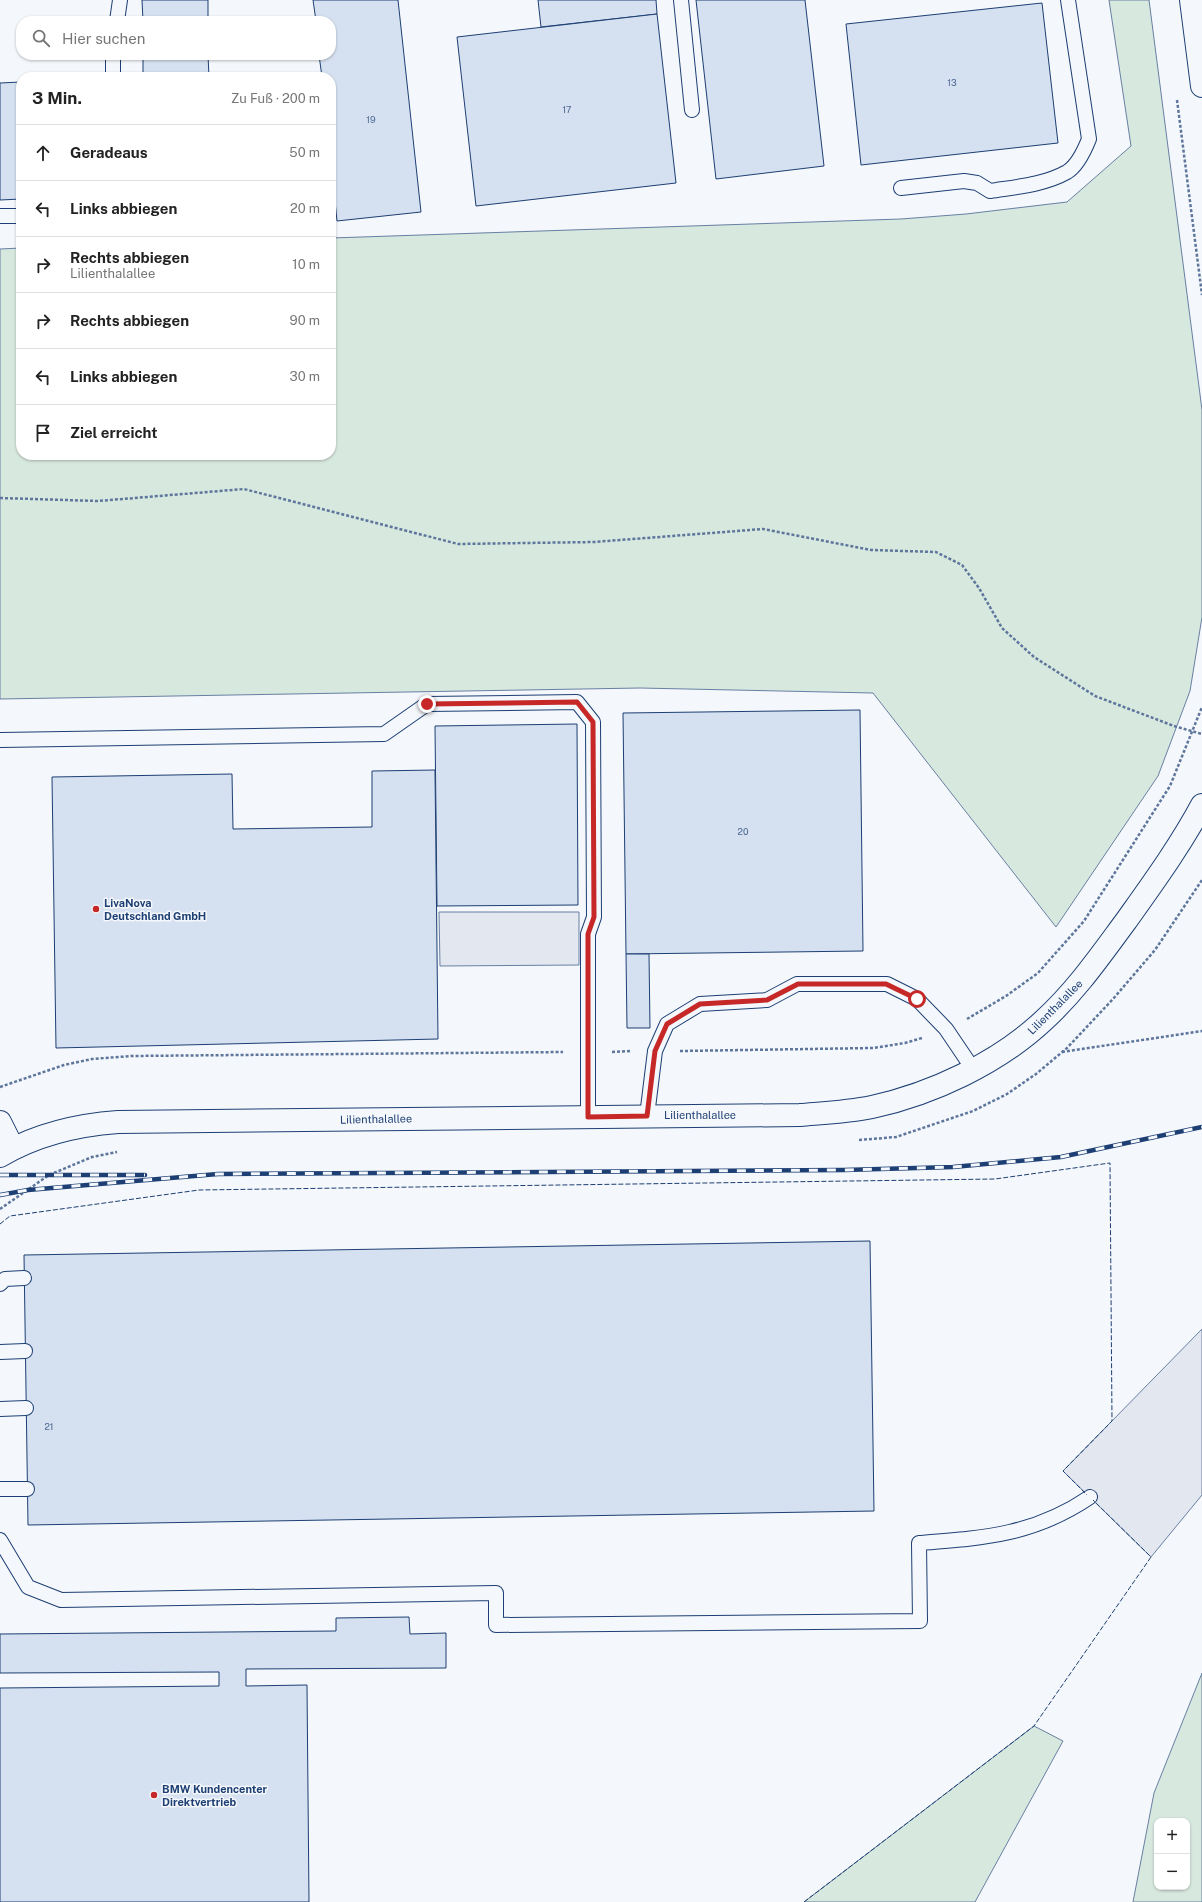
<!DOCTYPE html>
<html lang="de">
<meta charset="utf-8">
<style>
:root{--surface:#fff;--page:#f6f6f6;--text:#222;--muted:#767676;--line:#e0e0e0}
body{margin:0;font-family:"Public Sans",sans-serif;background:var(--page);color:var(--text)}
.controls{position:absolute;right:12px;bottom:12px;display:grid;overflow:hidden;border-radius:8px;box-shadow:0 1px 3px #0004}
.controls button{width:36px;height:36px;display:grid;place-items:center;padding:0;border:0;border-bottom:1px solid var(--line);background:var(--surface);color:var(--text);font:20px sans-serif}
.stop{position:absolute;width:12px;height:12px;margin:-9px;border:3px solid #c62828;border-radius:50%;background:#fff}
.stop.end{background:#c62828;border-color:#fff;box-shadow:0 1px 4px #0008}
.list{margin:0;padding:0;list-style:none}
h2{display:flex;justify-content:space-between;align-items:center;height:52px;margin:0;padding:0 16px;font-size:17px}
h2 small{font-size:13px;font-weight:400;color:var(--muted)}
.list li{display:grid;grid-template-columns:26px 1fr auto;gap:12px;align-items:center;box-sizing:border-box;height:56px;padding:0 16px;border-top:1px solid var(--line)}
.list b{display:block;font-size:15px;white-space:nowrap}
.list p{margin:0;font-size:13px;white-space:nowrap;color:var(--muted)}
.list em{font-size:13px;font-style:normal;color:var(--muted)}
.icon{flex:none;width:22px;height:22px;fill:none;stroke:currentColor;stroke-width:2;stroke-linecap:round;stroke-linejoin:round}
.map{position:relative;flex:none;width:1202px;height:1902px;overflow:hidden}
.search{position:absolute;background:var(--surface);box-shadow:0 1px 3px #0004;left:16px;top:16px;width:320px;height:44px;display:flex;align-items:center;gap:10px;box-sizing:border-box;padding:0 14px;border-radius:16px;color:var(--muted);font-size:15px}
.panel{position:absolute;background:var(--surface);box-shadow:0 1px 3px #0004;left:16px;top:72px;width:320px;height:388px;border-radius:16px}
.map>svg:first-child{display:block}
</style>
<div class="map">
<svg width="1202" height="1902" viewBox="0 0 1202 1902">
<rect width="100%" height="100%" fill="#f4f7fb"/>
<g fill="#d7e8df" stroke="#687fa3" fill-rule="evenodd">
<polygon points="1109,0 1149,0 1202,410 1202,617 1190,691 1158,776 1056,927 873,693 640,688 0,699 0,249 21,248 21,455 331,455 331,238 901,219 966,214 1067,202 1131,146"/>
<path d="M 1202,1673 L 1202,1902 L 1133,1902 L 1154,1793 ZM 1157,1821 L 1187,1821 L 1187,1887 L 1157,1887 Z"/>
<polygon points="1034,1726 1063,1741 975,1902 804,1902"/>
</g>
<g fill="#e3e8f0" stroke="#687fa3">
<polygon points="439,912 579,912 579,965 440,966"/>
<polygon points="1202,1329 1202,1495 1151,1557 1063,1471"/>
</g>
<g fill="#d5e0f0" stroke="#1d3f73">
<polygon points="142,0 208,0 208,21 143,21"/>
<polygon points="313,0 398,0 421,212 337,221 331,162 331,77 322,77 319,55 331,55 331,21 316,21"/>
<polygon points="538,0 656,0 657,14 541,27"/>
<polygon points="696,0 805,0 824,166 716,179"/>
<polygon points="1042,3 1058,143 861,165 846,24"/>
<polygon points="657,14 676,183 476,206 457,37"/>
<polygon points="143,55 208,55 209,77 143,77"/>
<polygon points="21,82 21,199 0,200 0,83"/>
<polygon points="860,710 863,951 626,954 623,713"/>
<polygon points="577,724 578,905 437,906 435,726"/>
<polygon points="435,770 438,1039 56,1048 52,777 232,774 233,829 372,827 372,771"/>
<polygon points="626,954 649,954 650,1028 627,1028"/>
<polygon points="870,1241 874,1511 28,1525 24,1255"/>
<polygon points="409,1617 410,1634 446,1633 446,1668 246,1669 246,1686 307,1685 309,1902 0,1902 0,1688 219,1686 219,1672 0,1673 0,1634 336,1631 336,1618"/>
</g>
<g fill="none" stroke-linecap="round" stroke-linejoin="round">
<defs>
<g id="lane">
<polyline points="681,0 692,110"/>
<polyline points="117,21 120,0"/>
<polyline points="113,55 113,77"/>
<path d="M 901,188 L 964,181 L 977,183 L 990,191 C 1015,187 1044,185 1067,172 C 1077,166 1085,149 1089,139 L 1068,0"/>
<polyline points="0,216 21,216"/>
<polyline points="0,740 384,734 427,704 577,702 593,722 594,917 588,934 588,1117"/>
<polyline points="647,1116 655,1051 667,1024 700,1004 767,1000 797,984 887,984 917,999 946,1029 973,1069"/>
<polyline points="0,1284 5,1279 24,1278"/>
<polyline points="0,1352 25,1351"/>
<polyline points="0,1409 26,1408"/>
<polyline points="0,1489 27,1489"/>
<path d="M 0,1540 L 28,1587 L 61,1600 L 496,1593 L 496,1625 L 920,1621 L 919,1543 C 984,1538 1034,1535 1090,1497"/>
</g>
<g id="street">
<polyline points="1191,0 1202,86"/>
<polyline points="0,1122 13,1148"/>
<path d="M 0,1156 C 37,1134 76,1125 118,1122 L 800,1115 C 824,1113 848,1112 872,1107 C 932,1094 998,1063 1043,1021 C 1076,991 1100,956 1126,921 C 1153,883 1180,846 1202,805"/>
</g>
</defs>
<use href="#lane" stroke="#1d3f73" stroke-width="16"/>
<use href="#street" stroke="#1d3f73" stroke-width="24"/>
<g stroke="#5e769c" stroke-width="2.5" stroke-dasharray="3 2" stroke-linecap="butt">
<polyline points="1177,100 1202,295"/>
<polyline points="0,498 98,501 244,489 458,544 594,542 763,529 871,550 936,552 962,565 979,588 1002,628 1034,657 1095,696 1174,726 1202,734"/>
<polyline points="967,1019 1006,996 1038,973 1084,921 1170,786 1202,707"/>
<polyline points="680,1051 873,1048 905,1043 922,1038"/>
<polyline points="612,1052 631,1051"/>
<polyline points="1062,1052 1202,1031"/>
<polyline points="0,1087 64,1065 92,1059 132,1056 563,1052"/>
<polyline points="859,1140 896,1137 973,1111 1007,1094 1036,1074 1067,1048 1113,999 1155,950 1202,880"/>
<polyline points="0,1209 49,1175 92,1157 117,1152"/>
</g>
<use href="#lane" stroke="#f4f7fb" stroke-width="14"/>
<use href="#street" stroke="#f4f7fb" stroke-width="22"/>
<defs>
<g id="rail">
<polyline points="0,1175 145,1175"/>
<polyline points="0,1195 28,1190 218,1174 844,1170 953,1167 1061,1157 1202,1127"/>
</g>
</defs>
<use href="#rail" stroke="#1d3f73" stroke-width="4.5"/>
<use href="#rail" stroke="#f4f7fb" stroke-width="3" stroke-dasharray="9" stroke-linecap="butt"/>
<g stroke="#1d3f73" stroke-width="1" stroke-dasharray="5 2" stroke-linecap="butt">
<polyline points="0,1224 10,1216 199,1190 995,1179 1110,1163 1112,1421 1063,1471 1087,1495"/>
<polyline points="804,1902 1034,1726 1151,1557 1093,1500"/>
</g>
</g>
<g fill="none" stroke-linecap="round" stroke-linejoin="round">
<polyline stroke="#c62828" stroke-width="5" points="427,704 577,702 593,722 594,917 588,934 588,1117 647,1116 655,1051 667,1024 700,1004 767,1000 798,984 886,984 917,999"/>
</g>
<g fill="#c62828" stroke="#f4f7fb" stroke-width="1.5">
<circle cx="96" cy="909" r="4"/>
<circle cx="154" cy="1795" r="4"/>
</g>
<g text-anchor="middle" stroke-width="3" stroke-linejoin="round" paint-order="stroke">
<g font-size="9" fill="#4b6792">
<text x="952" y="86">13</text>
<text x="567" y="113">17</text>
<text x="371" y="123">19</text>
<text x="743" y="835">20</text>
<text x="49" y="1430">21</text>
</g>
<g font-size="11" font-weight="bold" fill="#1d3f73" stroke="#f4f7fb" text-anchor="start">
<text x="104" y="907">LivaNova<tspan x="104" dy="13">Deutschland GmbH</tspan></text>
<text x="162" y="1793">BMW Kundencenter<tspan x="162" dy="13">Direktvertrieb</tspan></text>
</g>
<g font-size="11" fill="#1d3f73" stroke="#f4f7fb">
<text transform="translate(1055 1007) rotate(-45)" y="4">Lilienthalallee</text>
<text x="700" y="1119">Lilienthalallee</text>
<text transform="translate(376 1119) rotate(-1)" y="4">Lilienthalallee</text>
</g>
</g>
</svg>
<div class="controls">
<button>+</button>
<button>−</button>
</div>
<div class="stop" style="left:917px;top:999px"></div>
<div class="stop end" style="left:427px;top:704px"></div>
<div class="search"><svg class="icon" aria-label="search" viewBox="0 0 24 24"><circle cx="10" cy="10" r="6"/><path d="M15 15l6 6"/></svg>Hier suchen</div>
<section class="panel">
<h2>3 Min.<small>Zu Fuß · 200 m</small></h2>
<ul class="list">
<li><svg class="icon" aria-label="ahead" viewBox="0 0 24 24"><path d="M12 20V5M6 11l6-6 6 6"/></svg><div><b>Geradeaus</b></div><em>50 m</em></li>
<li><svg class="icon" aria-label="left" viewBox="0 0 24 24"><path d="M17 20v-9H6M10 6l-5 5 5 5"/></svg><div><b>Links abbiegen</b></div><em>20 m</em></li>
<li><svg class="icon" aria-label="right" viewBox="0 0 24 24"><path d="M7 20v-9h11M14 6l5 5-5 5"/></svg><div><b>Rechts abbiegen</b><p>Lilienthalallee</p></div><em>10 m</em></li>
<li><svg class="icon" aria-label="right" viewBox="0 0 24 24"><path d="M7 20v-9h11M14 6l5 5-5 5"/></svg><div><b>Rechts abbiegen</b></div><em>90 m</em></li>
<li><svg class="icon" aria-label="left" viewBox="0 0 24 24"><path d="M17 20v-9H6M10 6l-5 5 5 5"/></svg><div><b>Links abbiegen</b></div><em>30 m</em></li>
<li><svg class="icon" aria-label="arrive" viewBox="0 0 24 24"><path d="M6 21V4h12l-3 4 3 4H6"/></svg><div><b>Ziel erreicht</b></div></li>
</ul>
</section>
</div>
